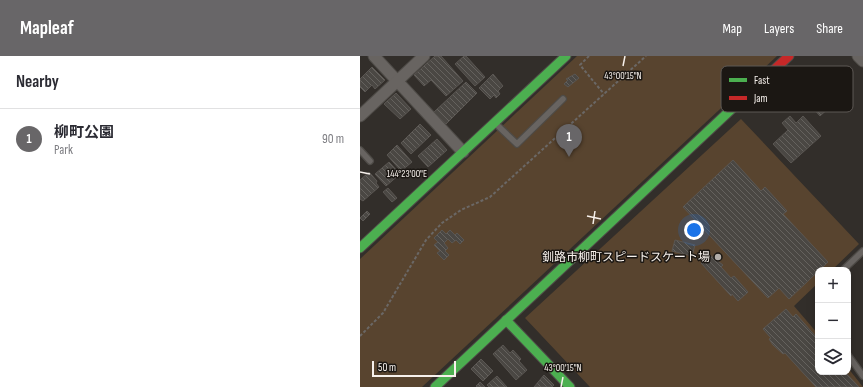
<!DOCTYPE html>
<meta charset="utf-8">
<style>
:root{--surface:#fff;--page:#f2f2f3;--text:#2b2b33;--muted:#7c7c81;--line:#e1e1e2;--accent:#686668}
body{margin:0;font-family:"Sofia Sans Condensed","Noto Sans JP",sans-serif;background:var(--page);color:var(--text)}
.controls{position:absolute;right:12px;bottom:12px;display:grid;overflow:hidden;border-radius:8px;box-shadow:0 2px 10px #0003}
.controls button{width:36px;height:36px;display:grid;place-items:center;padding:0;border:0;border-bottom:1px solid var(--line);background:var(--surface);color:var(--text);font:20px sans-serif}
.scale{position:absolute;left:12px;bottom:10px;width:84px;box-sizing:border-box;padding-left:4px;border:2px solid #f7f1ec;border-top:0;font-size:11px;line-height:14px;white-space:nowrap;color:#f7f1ec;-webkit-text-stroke:3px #1b1713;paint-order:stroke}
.you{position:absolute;left:334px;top:174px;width:14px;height:14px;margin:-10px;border:3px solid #fff;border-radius:50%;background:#1a73e8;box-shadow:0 0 0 6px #1a73e833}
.badge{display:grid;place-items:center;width:26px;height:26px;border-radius:50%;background:var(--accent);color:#fff;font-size:13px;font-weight:700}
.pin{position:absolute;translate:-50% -33px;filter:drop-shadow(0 1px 2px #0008)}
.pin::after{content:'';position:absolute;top:21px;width:14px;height:12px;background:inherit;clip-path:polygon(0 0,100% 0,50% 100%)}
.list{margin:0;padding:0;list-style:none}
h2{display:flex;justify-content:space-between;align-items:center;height:52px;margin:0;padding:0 16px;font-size:17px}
h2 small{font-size:13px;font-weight:400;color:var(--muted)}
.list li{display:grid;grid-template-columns:26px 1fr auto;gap:12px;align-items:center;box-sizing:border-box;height:60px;padding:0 16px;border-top:1px solid var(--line)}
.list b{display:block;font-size:15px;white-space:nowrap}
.list p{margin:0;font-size:13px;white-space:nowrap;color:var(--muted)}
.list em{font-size:13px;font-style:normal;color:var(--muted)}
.icon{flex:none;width:22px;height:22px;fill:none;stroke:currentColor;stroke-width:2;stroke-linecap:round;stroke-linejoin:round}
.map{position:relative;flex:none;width:503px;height:331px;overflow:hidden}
header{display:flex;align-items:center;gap:24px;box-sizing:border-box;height:56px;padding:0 20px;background:var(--accent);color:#fff}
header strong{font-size:19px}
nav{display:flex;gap:22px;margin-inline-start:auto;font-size:14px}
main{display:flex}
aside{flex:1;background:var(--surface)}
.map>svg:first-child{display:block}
</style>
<header>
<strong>Mapleaf</strong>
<nav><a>Map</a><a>Layers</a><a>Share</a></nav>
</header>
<main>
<aside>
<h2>Nearby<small></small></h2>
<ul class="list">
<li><span class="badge">1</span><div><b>柳町公園</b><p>Park</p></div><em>90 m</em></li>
</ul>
</aside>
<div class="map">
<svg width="503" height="331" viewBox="0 0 503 331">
<defs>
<pattern id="building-back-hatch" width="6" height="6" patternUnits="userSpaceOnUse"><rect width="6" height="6" fill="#4a4743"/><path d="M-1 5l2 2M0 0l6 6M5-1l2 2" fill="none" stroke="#65625e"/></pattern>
</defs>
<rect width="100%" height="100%" fill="#322e2a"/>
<g fill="#58442f">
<polygon points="217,0 417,0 62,331 0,331 0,203"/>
<polygon points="381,63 499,188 472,214 458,214 458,227 434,250 458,278 458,316 488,316 488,312 503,331 230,331 165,262"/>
</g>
<g fill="url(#building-back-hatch)" stroke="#5a5652">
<polygon points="75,0 81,0 103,25 86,40 71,24 64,30 54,19"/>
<polygon points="104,0 106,0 125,21 115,30 95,8"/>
<polygon points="12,11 25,24 15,33 12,29 5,36 0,31 0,23"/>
<polygon points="457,14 481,41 460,60 440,37 444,34 440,29"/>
<polygon points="133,18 143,30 138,35 140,38 136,42 134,39 130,43 119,32"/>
<polygon points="215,18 219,22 208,31 204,28 208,24 206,23"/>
<polygon points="106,26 117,37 86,68 74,56"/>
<polygon points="36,37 51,53 40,63 24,48"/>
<polygon points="430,60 436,67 443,60 461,80 431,107 413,88 428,74 422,67"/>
<polygon points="60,68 71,79 51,98 41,87"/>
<polygon points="77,83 87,94 68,111 58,100"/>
<polygon points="37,89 52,106 41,115 27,99"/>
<polygon points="373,104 401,135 405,131 427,155 423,158 468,206 429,243 419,232 408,242 323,151"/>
<polygon points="29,106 40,118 26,130 15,118"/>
<polygon points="9,116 17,125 16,127 19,131 3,145 0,143 0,124"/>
<polygon points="28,132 37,142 32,146 23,136"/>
<polygon points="7,155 10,158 3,165 0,162"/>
<polygon points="82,174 86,178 90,174 95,179 97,177 104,184 100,188 96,184 92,187 88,183 84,187 88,192 85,195 89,199 84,204 77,197 80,195 74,189 78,186 74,182"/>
<polygon points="315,184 335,189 332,200 312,195"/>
<polygon points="350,199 363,209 361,211 371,222 374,220 388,236 378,245 372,238 371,240 341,207"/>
<polygon points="426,253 433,261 436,258 458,283 458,316 485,316 499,331 456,331 425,297 423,298 413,289 409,283 411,282 403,273"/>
<polygon points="143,289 150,297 153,294 161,303 159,305 167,314 156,324 133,298"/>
<polygon points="121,303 133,315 123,325 111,313"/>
<polygon points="184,319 194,329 192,331 174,331"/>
<polygon points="137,320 147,331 129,331 127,329"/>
<polygon points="120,326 125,331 117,331 116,330"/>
</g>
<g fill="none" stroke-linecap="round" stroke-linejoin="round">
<defs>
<g id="lane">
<polyline points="136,68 157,88 203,43"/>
<polyline points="0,94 10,105"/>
<polyline points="483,214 503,195"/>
<polyline points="488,299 503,320"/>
</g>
<g id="street">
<polyline points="14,0 103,96"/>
<polyline points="498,0 503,5"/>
<polyline points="0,60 64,0"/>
</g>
<g id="fast">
<polyline points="0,192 206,0"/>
<polyline points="146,264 210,331"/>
<polyline points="75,331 377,48"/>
</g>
<polyline id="jam" points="377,48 429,0"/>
</defs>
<use href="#lane" stroke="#4e4b47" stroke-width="8"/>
<use href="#street" stroke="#4e4b47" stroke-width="13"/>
<use href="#fast" stroke="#4e4b47" stroke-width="11"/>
<use href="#jam" stroke="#4e4b47" stroke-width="11"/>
<g stroke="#6b6866" stroke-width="2" stroke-dasharray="3 2" stroke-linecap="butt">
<polyline points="229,0 220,9 244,38"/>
<polyline points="0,280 23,257 66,184 82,167 101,154 130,141 286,0"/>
</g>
<use href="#lane" stroke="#686461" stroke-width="5.5"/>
<use href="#street" stroke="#686461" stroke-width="11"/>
<use href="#fast" stroke="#4caf50" stroke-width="9"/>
<use href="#jam" stroke="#c62828" stroke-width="9"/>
</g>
<path fill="none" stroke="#f7f1ec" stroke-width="1.5" d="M 263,10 L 265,0M 0,116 L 10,118M 227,160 L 241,163M 233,168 L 235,155M 201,331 L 203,321"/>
<circle fill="#b2ada8" stroke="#1b1713" stroke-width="1.5" cx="358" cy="201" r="4"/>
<g text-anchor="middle" stroke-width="3" stroke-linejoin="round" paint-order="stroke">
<g font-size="12" fill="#f7f1ec" stroke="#1b1713" text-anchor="end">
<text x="350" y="205">釧路市柳町スピードスケート場</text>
</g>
</g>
<rect x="361" y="10" width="132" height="46" rx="6" fill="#1b1713" stroke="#5d5854" stroke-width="1"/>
<rect x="369" y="22" width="18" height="4" fill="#4caf50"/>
<rect x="369" y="40" width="18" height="4" fill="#c62828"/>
<g font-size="11" fill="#f7f1ec">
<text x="394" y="28">Fast</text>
<text x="394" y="46">Jam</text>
</g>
<g font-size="10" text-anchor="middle" fill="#f7f1ec" stroke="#1b1713" stroke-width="3" stroke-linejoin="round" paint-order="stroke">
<text x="263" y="23">43°00'15"N</text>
<text x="47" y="121">144°23'00"E</text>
<text x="203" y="315">43°00'15"N</text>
</g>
</svg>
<div class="controls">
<button>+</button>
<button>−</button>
<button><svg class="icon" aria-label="layers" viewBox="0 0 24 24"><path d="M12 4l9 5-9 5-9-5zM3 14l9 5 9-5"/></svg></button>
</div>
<div class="scale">50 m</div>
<div class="you"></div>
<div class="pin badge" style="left:209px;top:101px">1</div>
</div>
</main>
